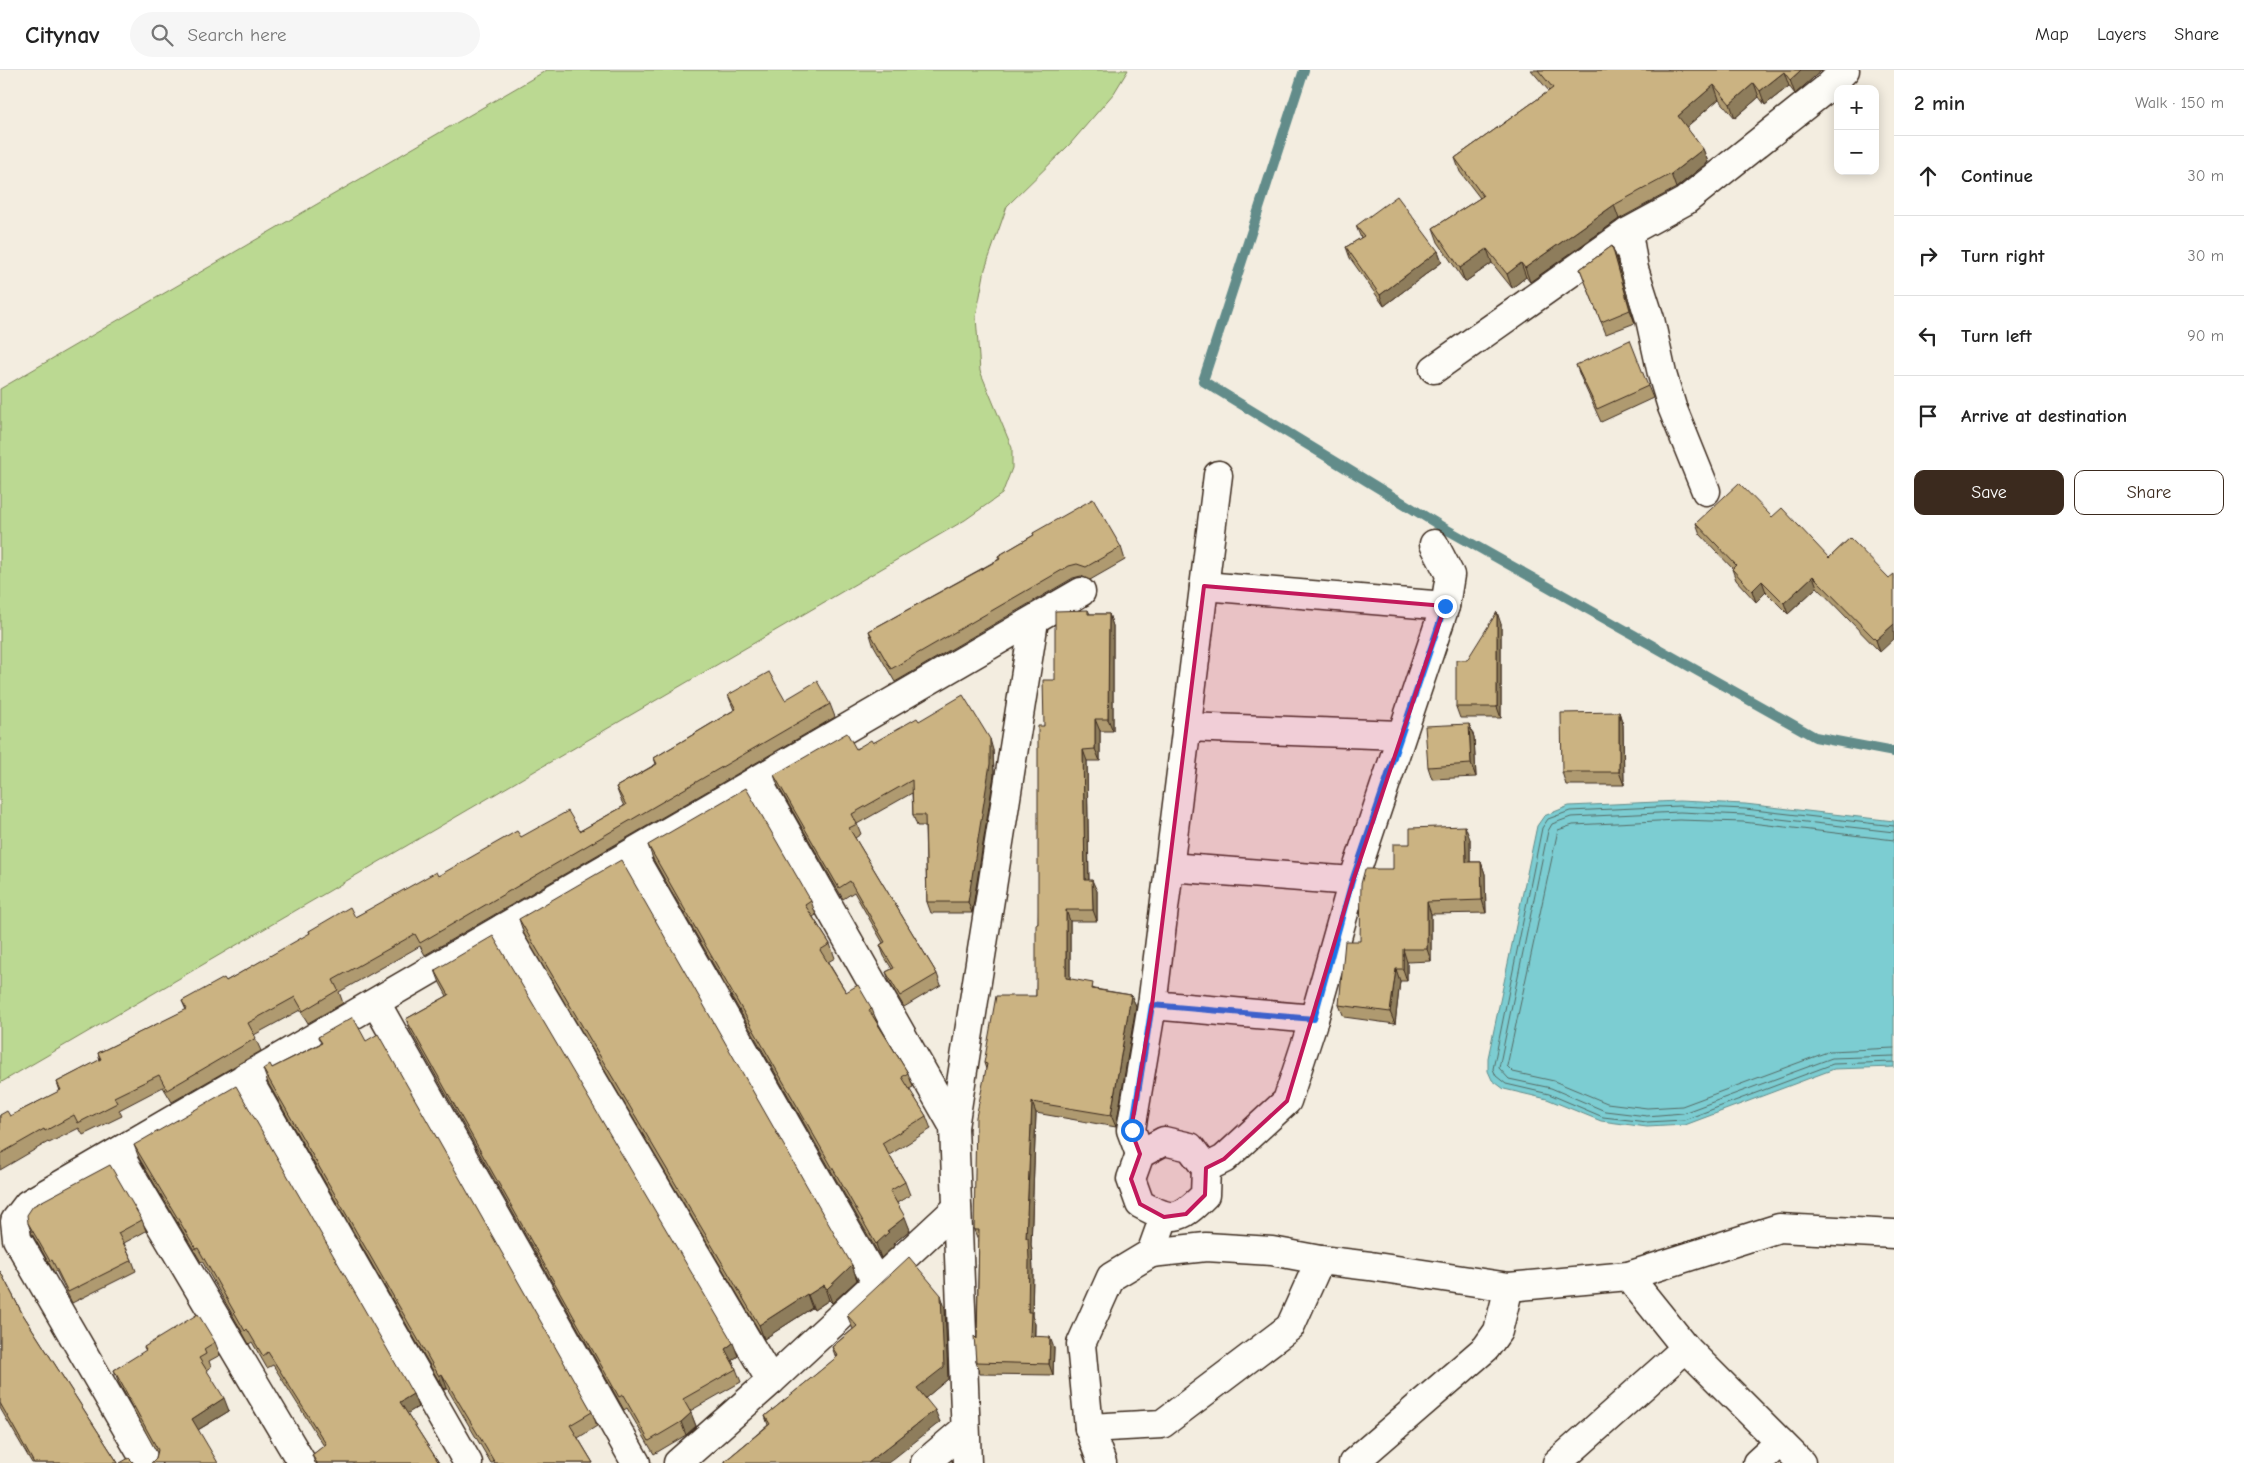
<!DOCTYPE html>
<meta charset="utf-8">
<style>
:root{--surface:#fff;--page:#f6f6f6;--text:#222;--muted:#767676;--line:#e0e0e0;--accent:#3b2a1e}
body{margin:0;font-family:"Comic Neue",sans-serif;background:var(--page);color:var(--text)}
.controls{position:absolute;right:15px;top:15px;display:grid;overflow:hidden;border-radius:10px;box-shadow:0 2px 12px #0003}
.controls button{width:45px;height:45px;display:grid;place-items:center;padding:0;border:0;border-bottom:1px solid var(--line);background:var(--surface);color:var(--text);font:25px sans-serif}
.stop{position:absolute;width:15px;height:15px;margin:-11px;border:4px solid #1a73e8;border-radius:50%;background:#fff}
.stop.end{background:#1a73e8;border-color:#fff;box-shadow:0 1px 5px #0008}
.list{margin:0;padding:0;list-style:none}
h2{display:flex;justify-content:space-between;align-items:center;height:65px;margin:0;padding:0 20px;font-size:21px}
h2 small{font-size:16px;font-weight:400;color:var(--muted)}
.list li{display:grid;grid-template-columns:32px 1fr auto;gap:15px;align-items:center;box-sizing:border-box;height:80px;padding:0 20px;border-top:1px solid var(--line)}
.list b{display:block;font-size:19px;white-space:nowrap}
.list em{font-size:16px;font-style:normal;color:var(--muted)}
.actions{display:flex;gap:10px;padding:15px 20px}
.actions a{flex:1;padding:11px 0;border:1px solid var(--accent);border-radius:10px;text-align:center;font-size:18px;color:var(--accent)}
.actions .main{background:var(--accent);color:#fff}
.icon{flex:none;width:28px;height:28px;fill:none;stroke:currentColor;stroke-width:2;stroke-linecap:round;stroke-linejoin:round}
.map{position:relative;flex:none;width:1894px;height:1393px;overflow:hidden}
header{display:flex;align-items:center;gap:30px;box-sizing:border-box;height:70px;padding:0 25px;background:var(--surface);border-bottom:1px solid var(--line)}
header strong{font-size:24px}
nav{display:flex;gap:28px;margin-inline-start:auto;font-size:18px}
.search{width:350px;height:45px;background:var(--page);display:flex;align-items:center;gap:12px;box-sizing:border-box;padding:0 18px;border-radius:28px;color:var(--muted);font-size:19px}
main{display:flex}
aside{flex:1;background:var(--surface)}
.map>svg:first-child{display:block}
</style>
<header>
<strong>Citynav</strong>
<div class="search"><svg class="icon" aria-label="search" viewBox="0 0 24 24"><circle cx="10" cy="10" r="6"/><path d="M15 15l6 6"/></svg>Search here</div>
<nav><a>Map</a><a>Layers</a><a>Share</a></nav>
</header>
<main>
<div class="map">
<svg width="1894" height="1393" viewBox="0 0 1894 1393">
<rect width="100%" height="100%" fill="#f3ede0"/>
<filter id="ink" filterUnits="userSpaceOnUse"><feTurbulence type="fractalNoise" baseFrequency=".02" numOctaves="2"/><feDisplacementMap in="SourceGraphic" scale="10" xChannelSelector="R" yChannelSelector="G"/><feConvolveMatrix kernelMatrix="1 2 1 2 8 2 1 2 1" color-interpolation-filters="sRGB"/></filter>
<g filter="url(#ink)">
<polygon fill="#bbd992" stroke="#7b8258" points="547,0 1128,0 1114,23 1070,74 1007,136 985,199 976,247 980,301 1012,378 1012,398 1002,424 965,450 0,1013 0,319"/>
<polygon fill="#7ccdd2" stroke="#628c8a" points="1679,731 1745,734 1894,751 1894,997 1834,999 1685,1055 1647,1057 1601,1051 1547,1029 1504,1019 1492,1010 1488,1001 1488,988 1537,756 1544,746 1569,736"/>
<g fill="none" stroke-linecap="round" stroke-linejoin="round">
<g stroke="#556b66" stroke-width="1">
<polyline points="1894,756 1745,739 1679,736 1570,741 1548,749 1542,758 1493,999 1496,1006 1506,1014 1549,1024 1603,1047 1647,1052 1684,1050 1833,994 1894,992"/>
<polyline points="1894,762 1744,745 1680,742 1571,747 1552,754 1548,761 1499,998 1509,1009 1551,1018 1605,1041 1647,1046 1683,1043 1832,988 1894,986"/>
<polyline points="1894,770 1743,752 1679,750 1573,755 1558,760 1507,996 1513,1002 1554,1011 1607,1033 1647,1038 1682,1036 1830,981 1894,978"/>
</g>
<polyline stroke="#628c8a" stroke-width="10" points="1304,0 1203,311 1444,458 1815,667 1894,682"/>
<defs>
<g id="minor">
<polyline points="1628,162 1634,199 1650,249 1662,304 1672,337 1706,421"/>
<polyline points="1434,299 1628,162 1685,131 1827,18 1845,0"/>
<polyline points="1204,516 1445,536"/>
<polyline points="1186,657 1400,665"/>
<polyline points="757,710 954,1057"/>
<polyline points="632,784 877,1213"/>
<polyline points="1169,797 1353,811"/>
<polyline points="503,858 771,1311"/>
<polyline points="376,933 636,1393"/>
<polyline points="1152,935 1314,949"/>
<polyline points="246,1006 468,1393"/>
<path d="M 1164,1071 L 1190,1077 L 1206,1098 L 1205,1125 C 1179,1151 1173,1152 1140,1134 L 1131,1109 L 1140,1084 Z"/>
<polyline points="118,1083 302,1393"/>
<polyline points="1140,1084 1131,1060 1152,935 1218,405"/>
<polyline points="1206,1098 1224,1089 1287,1031 1314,949 1353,811 1445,536 1450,505 1434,474"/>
<polyline points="1151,1183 1206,1177 1272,1181 1320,1190 1370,1196 1509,1217 1628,1206 1779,1158 1894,1164"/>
<polyline points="1628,1206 1686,1278 1801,1393"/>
<polyline points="1089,1358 1162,1354 1290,1257 1320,1190"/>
<polyline points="147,1393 17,1169 15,1151 28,1134 1081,522"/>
<polyline points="678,1393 771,1311 957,1138"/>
<polyline points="925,1393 965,1359"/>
<polyline points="967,1393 954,1057 1034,551"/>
<polyline points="1102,1393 1089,1358 1081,1274 1111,1207 1151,1183 1164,1147"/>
<polyline points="1353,1393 1486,1278 1498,1261 1509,1217"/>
<polyline points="1557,1393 1686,1278"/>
<polyline points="1757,1393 1780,1372"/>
</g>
</defs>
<use href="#minor" stroke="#3b2a1e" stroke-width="31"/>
<use href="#minor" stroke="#fdfcf7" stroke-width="28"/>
</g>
<g fill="#af9a70" stroke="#3b2a1e">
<polygon points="1531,0 1822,0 1795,24 1789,16 1765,35 1759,27 1735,48 1719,29 1686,57 1703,79 1708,92 1676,118 1619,149 1530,212 1526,207 1512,218 1492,193 1465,212 1438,172 1433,158 1480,128 1460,102 1455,88 1549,21"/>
<polygon points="1356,156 1438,181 1442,192 1384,236 1350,188 1346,177 1361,168"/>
<polygon points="1612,176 1617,189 1635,253 1606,264 1580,199"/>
<polygon points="1576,295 1648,316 1653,328 1601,352 1581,308"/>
<polygon points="1772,447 1829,488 1850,468 1880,582 1817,517 1788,544 1766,522 1756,532 1736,510 1732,499 1733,499 1700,464 1696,453"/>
<polygon points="1033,463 1121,477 1125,490 1090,510 1081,506 1073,508 895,612 873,574 869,561 999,489 998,486 1034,465"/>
<polygon points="1088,540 1090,544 1109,544 1113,556 1113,661 1100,661 1100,691 1087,691 1089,810 1097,821 1097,851 1070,851 1070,909 1095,919 1131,925 1136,936 1116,1057 1036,1043 1031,1175 1032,1180 1033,1202 1032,1246 1035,1254 1035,1267 1054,1278 1053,1305 980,1304 976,1292 979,1172 974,1160 986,999 984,993 1036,926 1044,656 1055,610"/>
<polygon points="1501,554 1501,648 1460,648 1456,637 1467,590"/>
<polygon points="728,625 830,634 835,647 425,885 420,876 339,922 343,933 308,953 300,940 254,965 261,981 172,1032 163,1017 119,1040 122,1046 83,1065 79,1058 49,1073 48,1072 0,1100 0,1045 10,1046 60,1021 57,1012 100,990 98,983 186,940 182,931 226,911 310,864 309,861 355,847 438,806 521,767 580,761 624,736 621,730 616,717 656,694 654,688 734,640"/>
<polygon points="1619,642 1623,655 1624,715 1566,715 1562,702"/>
<polygon points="919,651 993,680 994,705 972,843 931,843 927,832 925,756 917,756 913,745 912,723 857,754 861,764 855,768 937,904 941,915 904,937 890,913 886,902 892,899 884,886 880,875 883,873 854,822 843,829 778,716 774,705 873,673"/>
<polygon points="1469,654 1474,667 1476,707 1432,709 1428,697"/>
<polygon points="1470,769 1470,792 1481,792 1485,804 1486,843 1431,844 1431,891 1407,892 1407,911 1400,911 1395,954 1344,947 1339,935 1360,871 1393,799 1410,774"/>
<polygon points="648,775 811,831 816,845 813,847 830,874 835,888 828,892 846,922 872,939 877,952 908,1003 913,1017 909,1019 926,1046 931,1059 889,1085 905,1112 910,1125 897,1133 910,1160 893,1174 894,1176 881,1188 653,789"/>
<polygon points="519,849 852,1195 857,1210 832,1233 829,1230 814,1240 812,1238 764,1269 524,864"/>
<polygon points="435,900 738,1286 732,1290 736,1299 741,1312 690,1341 696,1356 686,1365 654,1384 627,1338 624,1340 411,962 406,949 447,926 440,913"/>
<polygon points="318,967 366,971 592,1342 597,1356 578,1368 593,1393 491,1393 447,1318 444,1320 268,1013 263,999 272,998 321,973"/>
<polygon points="134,1075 413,1324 418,1337 407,1343 439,1393 315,1393 312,1385 324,1376 273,1295 267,1298 252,1272 249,1274 202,1191 201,1192 139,1088"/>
<polygon points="142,1150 146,1161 124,1173 132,1190 136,1201 72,1233 56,1201 54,1202 32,1164 28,1153"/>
<polygon points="0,1201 22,1243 118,1393 32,1393 0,1338"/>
<polygon points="945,1238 948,1309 925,1328 940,1352 725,1393 725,1391 768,1355 765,1346 836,1288 832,1277 853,1259 852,1257 847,1245"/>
<polygon points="215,1272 220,1285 209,1291 211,1297 206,1300 229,1341 198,1360 156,1388 157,1383 119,1313 114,1300 146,1281 144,1277"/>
</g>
<g fill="#8e7d5b" stroke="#3b2a1e">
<polygon points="1801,0 1822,0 1795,24 1790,10"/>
<polygon points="1784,2 1789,16 1765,35 1760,21"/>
<polygon points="1754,13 1759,27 1735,48 1730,34"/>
<polygon points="1714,15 1719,29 1683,60 1678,46"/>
<polygon points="1703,79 1708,92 1676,118 1671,104"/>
<polygon points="1614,135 1619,149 1530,212 1525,198"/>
<polygon points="1612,176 1617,189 1635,253 1630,240"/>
<polygon points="1487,179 1492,193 1465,212 1460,198"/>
<polygon points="1438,181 1442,192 1384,236 1380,225"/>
<polygon points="1521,193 1526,207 1512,218 1507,204"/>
<polygon points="1813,506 1817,517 1788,544 1784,533"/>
<polygon points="1762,511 1766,522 1756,532 1752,521"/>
<polygon points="1497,542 1501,554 1501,648 1497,637"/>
<polygon points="1109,544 1113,556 1113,661 1108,649"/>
<polygon points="1894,554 1894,569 1880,582 1876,570"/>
<polygon points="1619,642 1623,655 1624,715 1619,702"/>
<polygon points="1095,649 1100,661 1100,691 1095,679"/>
<polygon points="1469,654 1474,667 1476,707 1471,694"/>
<polygon points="990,669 993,680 994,705 972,843 968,832"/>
<polygon points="1083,680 1087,691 1089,822 1085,810"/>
<polygon points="1465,756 1470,769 1470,804 1466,792"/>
<polygon points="1481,792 1485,804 1486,843 1482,830"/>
<polygon points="1092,810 1097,821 1097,851 1093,840"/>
<polygon points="1427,832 1431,844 1431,891 1427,879"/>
<polygon points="1066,840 1070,851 1070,920 1066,908"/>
<polygon points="1403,879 1407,892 1407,911 1403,899"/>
<polygon points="1396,899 1400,911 1395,954 1390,942"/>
<polygon points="1131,925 1136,936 1116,1057 1111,1045"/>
<polygon points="1032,1032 1036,1043 1031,1175 1032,1180 1033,1202 1032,1246 1035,1254 1034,1278 1030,1266 1028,1242 1026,1168"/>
<polygon points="905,1147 910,1160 893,1174 894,1176 881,1188 876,1174 887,1161"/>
<polygon points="852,1195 857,1210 832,1233 827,1219"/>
<polygon points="824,1215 829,1230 814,1240 808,1225"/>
<polygon points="807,1224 812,1238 764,1269 759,1255"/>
<polygon points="941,1225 945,1238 948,1309 922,1331 917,1318"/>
<polygon points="1050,1267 1054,1278 1053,1305 1049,1294"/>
<polygon points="733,1273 738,1286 730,1292 725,1279"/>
<polygon points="442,1304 447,1318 444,1320 439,1306"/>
<polygon points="413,1324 418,1337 405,1345 400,1332"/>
<polygon points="224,1328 229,1341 196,1361 192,1349"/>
<polygon points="935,1340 940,1352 888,1393 868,1393"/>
<polygon points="691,1343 696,1356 686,1365 681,1352"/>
</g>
<g fill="#cbb382" stroke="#3b2a1e">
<polygon points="1538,0 1801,0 1790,10 1784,2 1760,21 1754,13 1730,34 1714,15 1678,46 1703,79 1671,104 1614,135 1525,198 1521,193 1507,204 1487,179 1460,198 1433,158 1483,126 1455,88 1553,18"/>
<polygon points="1397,126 1438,181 1380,225 1346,177 1364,166 1356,156"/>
<polygon points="1612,176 1630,240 1601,252 1580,199"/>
<polygon points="1630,270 1648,316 1597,339 1576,295"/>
<polygon points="1739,413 1772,447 1782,438 1829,488 1850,468 1889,508 1894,504 1894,554 1876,570 1813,506 1784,533 1762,511 1752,521 1732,499 1736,495 1696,453"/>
<polygon points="1093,429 1121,477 1086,497 1077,494 1069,496 891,599 869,561 1000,489 998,486 1034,465 1033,463"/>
<polygon points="1088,540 1088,544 1109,544 1108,649 1095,649 1095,679 1083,680 1085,810 1092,810 1093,840 1066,840 1066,908 1093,913 1092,919 1131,925 1111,1045 1032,1032 1026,1168 1028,1168 1029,1190 1028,1242 1031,1242 1030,1266 1050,1267 1049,1294 976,1292 974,1266 977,1269 979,1160 974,1160 976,1047 987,994 984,993 996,926 1036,926 1036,854 1038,854 1038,656 1044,656 1043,610 1055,610 1055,541"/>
<polygon points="1497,542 1497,637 1456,637 1456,590 1467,590"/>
<polygon points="769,602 785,630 817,611 830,634 420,873 415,864 333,910 338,920 303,941 295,927 248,953 256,968 167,1020 159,1005 114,1027 117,1033 78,1053 74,1045 45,1061 44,1059 0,1084 0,1045 7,1041 10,1046 61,1020 57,1012 101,989 98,983 187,939 182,931 224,908 226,911 310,863 309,861 350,837 355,847 436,802 438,806 517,761 521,767 568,741 580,761 626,735 616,717 657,694 654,688 736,639 728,625"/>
<polygon points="963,625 990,669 990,694 968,832 927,832 925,745 913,745 912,710 852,744 857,754 849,758 937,904 900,926 886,902 894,898 880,875 885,872 850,811 839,818 774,705 847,663 856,679 871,670 873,673 917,648 919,651"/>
<polygon points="1619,642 1619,702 1562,702 1561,643"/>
<polygon points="1469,654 1471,694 1428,697 1425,656"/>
<polygon points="746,718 811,831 805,835 830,874 820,880 846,922 858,915 872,939 869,940 908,1003 902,1007 926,1046 882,1073 905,1112 890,1121 905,1147 887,1161 889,1162 876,1174 648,775"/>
<polygon points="1465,756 1466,792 1481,792 1482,830 1427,832 1427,879 1403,879 1403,899 1396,899 1390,942 1339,935 1345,871 1360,871 1361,814 1365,799 1393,799 1393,774 1410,774 1410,758"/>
<polygon points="621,790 852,1195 827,1219 824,1215 808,1225 807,1224 759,1255 519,849"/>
<polygon points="493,866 733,1273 725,1279 736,1299 683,1329 691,1343 681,1352 649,1371 623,1325 619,1327 406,949 449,925 435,900"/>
<polygon points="353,947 366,971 378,964 592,1342 570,1355 593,1393 495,1393 442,1304 439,1306 263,999 270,994 272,998 322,973 318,967"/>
<polygon points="236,1016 413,1324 400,1332 439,1393 317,1393 312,1385 326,1374 268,1282 263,1286 247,1259 245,1261 198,1178 196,1179 134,1075"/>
<polygon points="110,1095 142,1150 118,1163 132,1190 68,1222 52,1190 50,1191 28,1153 27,1145 33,1136"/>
<polygon points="909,1187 941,1225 944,1297 917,1318 935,1340 868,1393 726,1393 725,1391 770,1354 765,1346 838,1286 832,1277 857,1256 847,1245"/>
<polygon points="0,1201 22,1243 118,1393 34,1393 0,1333"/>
<polygon points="198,1244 215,1272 204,1279 206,1284 199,1288 224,1328 192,1349 218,1393 151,1393 156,1388 158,1380 114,1300 146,1280 144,1277"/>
<polygon points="129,1388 134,1393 120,1393"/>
</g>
</g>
<g fill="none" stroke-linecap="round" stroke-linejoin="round" filter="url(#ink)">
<polyline stroke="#1a73e8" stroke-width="6" points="1132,1060 1152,935 1314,949 1352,811 1445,536"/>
</g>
<path fill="#c2185b" fill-opacity="0.2" stroke="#c2185b" stroke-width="4" stroke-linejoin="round" d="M 1204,516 L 1445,536 L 1353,811 L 1287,1031 L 1224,1089 L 1206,1098 L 1205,1125 L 1186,1144 L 1164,1147 L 1140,1134 L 1131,1109 L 1140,1084 L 1131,1060 L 1152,935 Z"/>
</svg>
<div class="controls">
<button>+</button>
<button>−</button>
</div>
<div class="stop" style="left:1132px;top:1060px"></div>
<div class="stop end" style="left:1445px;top:536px"></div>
</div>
<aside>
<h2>2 min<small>Walk · 150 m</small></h2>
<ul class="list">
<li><svg class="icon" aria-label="ahead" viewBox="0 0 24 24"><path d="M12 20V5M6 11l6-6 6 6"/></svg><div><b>Continue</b></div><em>30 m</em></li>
<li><svg class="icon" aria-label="right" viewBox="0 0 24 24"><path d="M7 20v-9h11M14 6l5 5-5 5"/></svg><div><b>Turn right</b></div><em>30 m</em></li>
<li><svg class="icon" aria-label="left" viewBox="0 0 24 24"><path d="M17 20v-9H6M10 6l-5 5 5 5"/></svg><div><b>Turn left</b></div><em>90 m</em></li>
<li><svg class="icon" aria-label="arrive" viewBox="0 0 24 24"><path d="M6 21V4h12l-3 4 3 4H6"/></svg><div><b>Arrive at destination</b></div></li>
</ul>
<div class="actions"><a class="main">Save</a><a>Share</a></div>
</aside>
</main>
